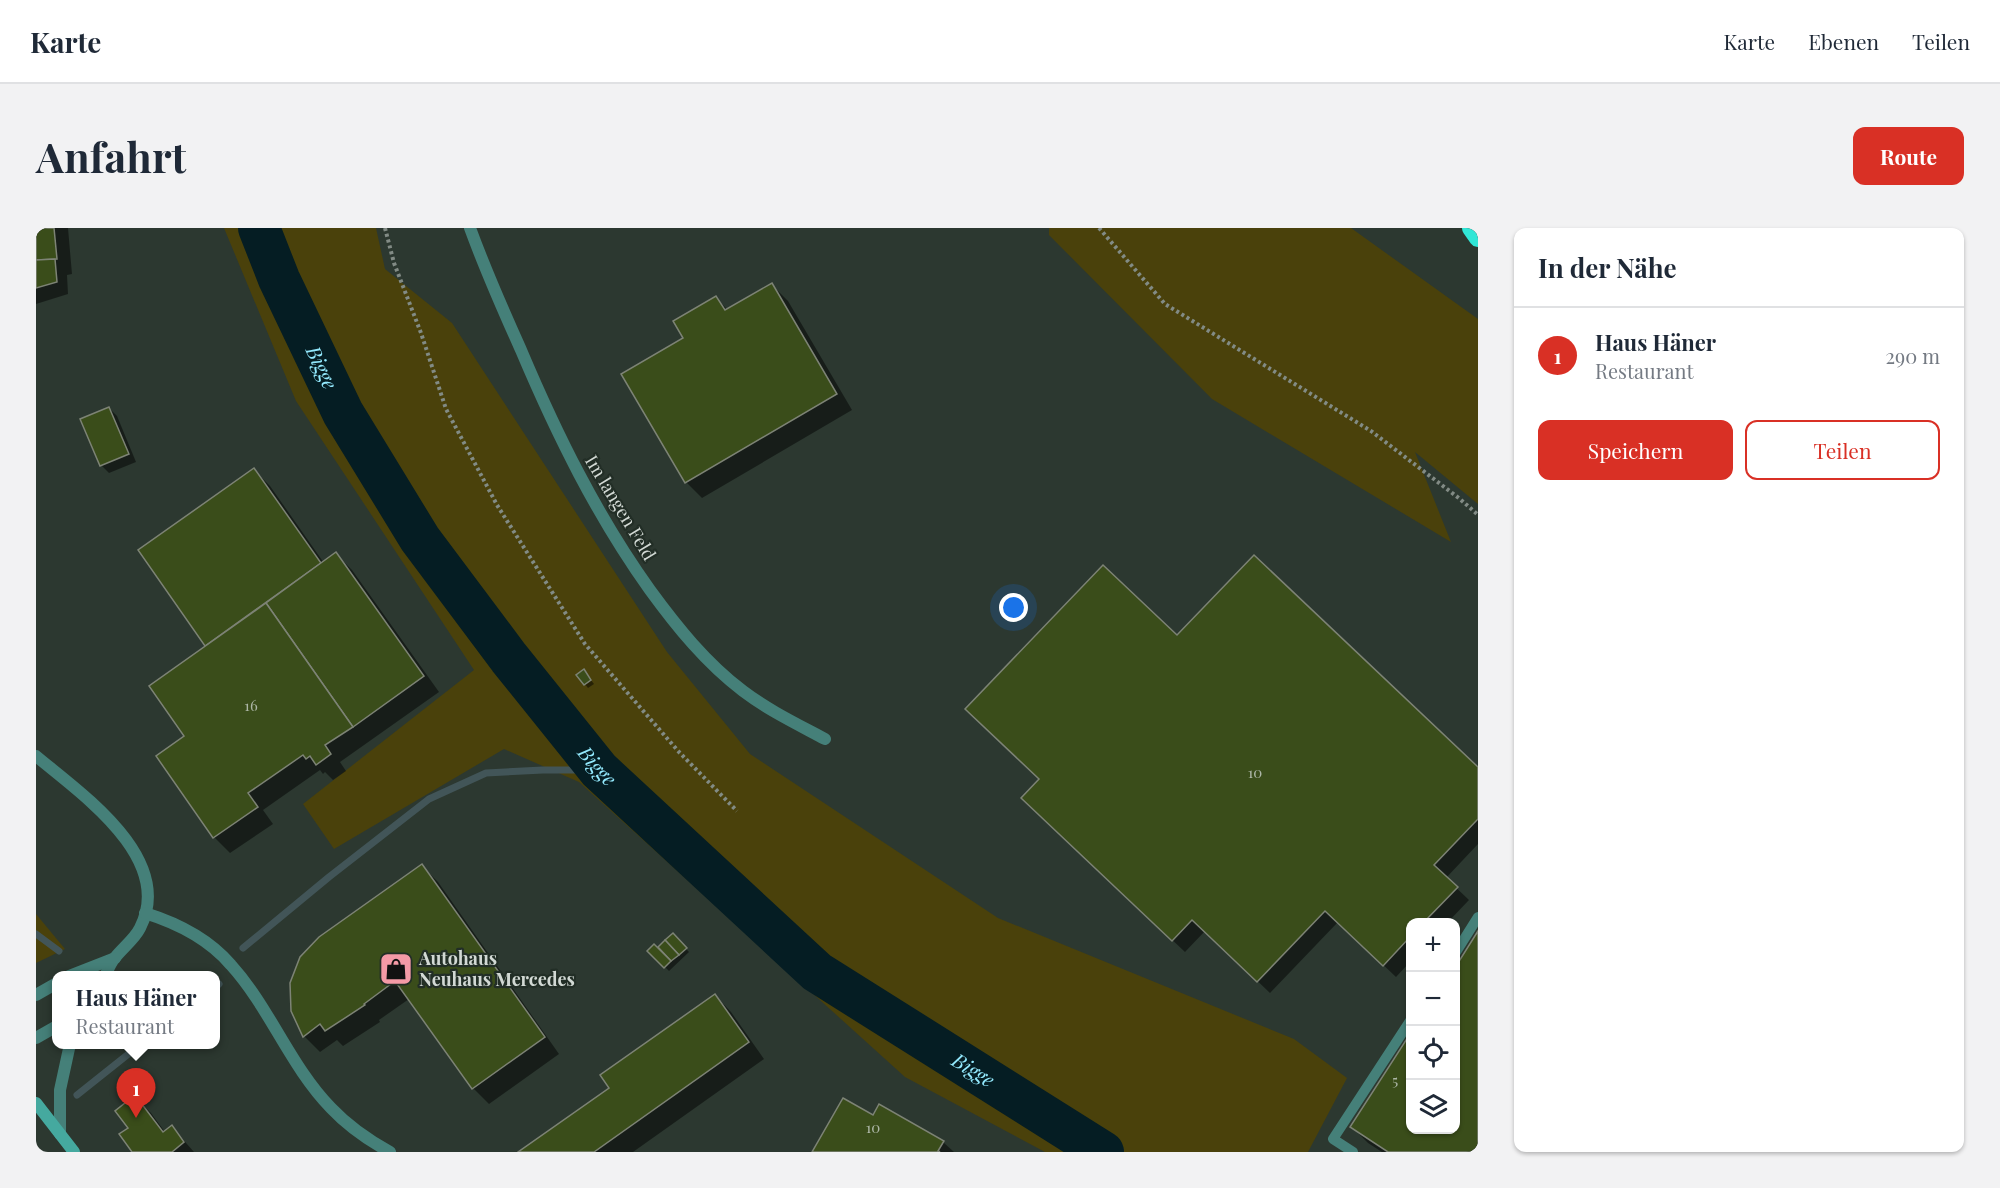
<!DOCTYPE html>
<html lang="de">
<meta charset="utf-8">
<style>
:root{--surface:#fff;--page:#f2f2f3;--text:#1f2937;--muted:#747a83;--line:#e0e1e3;--accent:#d93025}
body{margin:0;font-family:"Playfair Display",serif;background:var(--page);color:var(--text)}
.controls{position:absolute;right:18px;bottom:18px;display:grid;overflow:hidden;border-radius:12px;box-shadow:0 2px 4px #0004}
.controls button{width:54px;height:54px;display:grid;place-items:center;padding:0;border:0;border-bottom:2px solid var(--line);background:var(--surface);color:var(--text);font:30px sans-serif}
.you{position:absolute;left:978px;top:380px;width:21px;height:21px;margin:-15px;border:4px solid #fff;border-radius:50%;background:#1a73e8;box-shadow:0 0 0 9px #1a73e833}
.badge{display:grid;place-items:center;width:39px;height:39px;border-radius:50%;background:var(--accent);color:#fff;font-size:20px;font-weight:700}
.pin{position:absolute;translate:-50% -50px;filter:drop-shadow(0 2px 3px #0008)}
.pin::after{content:'';position:absolute;top:32px;width:21px;height:18px;background:inherit;clip-path:polygon(0 0,100% 0,50% 100%)}
.popup{position:absolute;left:16px;top:743px;width:168px;height:78px;box-sizing:border-box;display:grid;place-content:center;border-radius:12px;background:var(--surface);filter:drop-shadow(0 2px 4px #0005);font-size:20px;white-space:nowrap;color:var(--muted)}
.popup b{font-size:22px;color:var(--text)}
.popup::after{content:'';position:absolute;left:50%;top:100%;margin-left:-12px;border:12px solid transparent;border-top-color:var(--surface)}
.list{margin:0;padding:0;list-style:none}
h2{display:flex;justify-content:space-between;align-items:center;height:78px;margin:0;padding:0 24px;font-size:26px}
h2 small{font-size:20px;font-weight:400;color:var(--muted)}
.list li{display:grid;grid-template-columns:39px 1fr auto;gap:18px;align-items:center;box-sizing:border-box;height:96px;padding:0 24px;border-top:2px solid var(--line)}
.list b{display:block;font-size:22px;white-space:nowrap}
.list p{margin:0;font-size:20px;white-space:nowrap;color:var(--muted)}
.list em{font-size:20px;font-style:normal;color:var(--muted)}
.actions{display:flex;gap:12px;padding:18px 24px}
.actions a{flex:1;padding:14px 0;border:2px solid var(--accent);border-radius:12px;text-align:center;font-size:21px;color:var(--accent)}
.actions .main{background:var(--accent);color:#fff}
.icon{flex:none;width:33px;height:33px;fill:none;stroke:currentColor;stroke-width:2;stroke-linecap:round;stroke-linejoin:round}
.map{position:relative;flex:none;width:1442px;height:924px;overflow:hidden;border-radius:12px}
header{display:flex;align-items:center;gap:36px;box-sizing:border-box;height:84px;padding:0 30px;background:var(--surface);border-bottom:2px solid var(--line)}
header strong{font-size:28px}
nav{display:flex;gap:33px;margin-inline-start:auto;font-size:21px}
.intro{display:flex;align-items:center;justify-content:space-between;box-sizing:border-box;height:144px;padding:0 36px}
h1{margin:0;font-size:42px}
.button{padding:15px 27px;border-radius:12px;background:var(--accent);color:#fff;font-size:21px;font-weight:700}
main{display:flex;gap:36px;padding:0 36px}
aside{flex:1;background:var(--surface);border-radius:12px;box-shadow:0 2px 4px #0004}
.map>svg:first-child{display:block}
</style>
<header>
<strong>Karte</strong>
<nav><a>Karte</a><a>Ebenen</a><a>Teilen</a></nav>
</header>
<div class="intro"><h1>Anfahrt</h1><a class="button">Route</a></div>
<main>
<div class="map">
<svg width="1442" height="924" viewBox="0 0 1442 924">
<rect width="100%" height="100%" fill="#2c3830"/>
<g fill="#4a410b">
<polygon points="188,0 340,0 349,41 416,95 631,424 714,526 962,690 1258,811 1311,850 1272,924 1009,924 869,849 543,554 468,521 298,621 267,576 438,442 260,173"/>
<polygon points="1013,0 1315,0 1442,91 1442,276 1379,224 1415,314 1176,171 1013,7"/>
<polygon points="0,686 29,721 0,735"/>
</g>
<g fill="#0007">
<polygon points="0,0 32,0 36,46 31,47 32,66 0,76"/>
<polygon points="736,57 752,73 816,182 666,270 650,254 649,110 680,70 692,82"/>
<polygon points="73,180 81,188 100,234 73,245 65,237"/>
<polygon points="218,242 234,258 288,335 300,326 316,342 403,464 304,534 310,543 297,552 289,544 287,546 284,542 227,582 237,596 194,625 178,609 122,528 150,508 171,418 104,322"/>
<polygon points="1141,409 1442,541 1442,616 1410,650 1433,672 1412,694 1374,694 1374,734 1360,749 1302,694 1234,765 1169,703 1149,724 999,582"/>
<polygon points="542,447 551,447 558,456 552,460"/>
<polygon points="386,638 402,654 523,826 453,876 437,860 373,771 343,792 344,794 307,818 301,812 284,824 268,808"/>
<polygon points="1442,706 1442,924 1346,924 1332,915 1316,899 1374,809 1374,902 1420,902 1420,740"/>
<polygon points="637,707 653,724 633,743 613,723 622,721"/>
<polygon points="679,767 695,784 728,831 597,924 484,924 575,860"/>
<polygon points="99,869 115,885 129,904 136,899 158,924 98,924 94,900"/>
<polygon points="838,889 907,914 918,924 778,924"/>
</g>
<g fill="none" stroke-linecap="round" stroke-linejoin="round">
<g stroke="#425558" stroke-width="7">
<polyline points="0,706 23,723"/>
<polyline points="207,720 293,649 393,571 450,545 507,542 563,542"/>
<polyline points="180,759 183,756"/>
<polyline points="41,867 105,816"/>
</g>
<path stroke="#051d23" stroke-width="42" id="s1" d="M 223,0 L 243,51 L 307,185 L 384,311 L 473,430 L 563,542 L 781,744 L 1067,924"/>
</g>
<g fill="#3a4d1a" stroke="#7d8375" stroke-width="1.5">
<polygon points="0,0 18,0 21,31 0,32"/>
<polygon points="19,31 21,54 0,60 0,32"/>
<polygon points="736,55 801,166 649,255 585,146 647,110 637,93 680,68 689,82"/>
<polygon points="73,179 93,226 64,238 44,191"/>
<polygon points="218,240 285,335 169,418 102,322"/>
<polygon points="300,324 388,448 317,499 230,375"/>
<polygon points="1218,327 1442,539 1442,591 1398,637 1422,659 1388,694 1374,694 1374,709 1347,738 1289,683 1221,754 1156,692 1136,713 985,570 1003,551 929,481 1067,337 1141,407"/>
<polygon points="230,375 317,499 289,517 295,526 280,537 274,528 270,531 267,527 212,565 222,579 177,610 120,528 148,508 113,458"/>
<polygon points="548,441 555,452 548,457 540,447"/>
<polygon points="386,636 509,809 436,861 359,753 328,776 329,777 289,803 284,796 267,809 255,783 254,755 264,729 283,709"/>
<polygon points="1442,703 1442,924 1352,924 1314,899 1374,806 1374,902 1420,902 1420,738"/>
<polygon points="637,705 651,720 643,727 629,712"/>
<polygon points="629,712 643,727 635,733 622,719"/>
<polygon points="618,716 635,733 628,740 611,723"/>
<polygon points="679,766 713,814 558,924 482,924 573,860 564,847"/>
<polygon points="99,867 127,904 136,897 148,914 136,924 96,924 83,906 92,900 79,883"/>
<polygon points="807,870 837,887 843,876 908,913 902,923 904,924 776,924"/>
</g>
<g fill="none" stroke-linecap="round" stroke-linejoin="round">
<g stroke="#828b85" stroke-width="4" stroke-dasharray="3 3" stroke-linecap="butt">
<polyline points="349,0 358,35 385,105 410,181 461,277 549,416 643,524 701,583"/>
<polyline points="1063,0 1129,76 1335,203 1424,271 1442,287"/>
</g>
<g stroke="#458079" stroke-width="10">
<polyline points="1420,724 1442,689"/>
<polyline points="1317,924 1297,911 1374,793"/>
</g>
<g stroke="#458079" stroke-width="12">
<path d="M 434,0 C 449,41 467,82 485,122 C 521,207 561,288 614,362 C 641,399 670,435 707,463 C 732,482 761,496 789,511"/>
<path d="M 0,528 C 44,565 140,630 104,700 C 98,712 86,720 78,731 C 74,736 72,742 69,748"/>
<path d="M 109,685 C 141,695 173,711 195,737 C 234,780 254,838 295,880 C 312,898 332,912 354,924"/>
<polyline points="33,748 79,730"/>
<polyline points="0,767 21,755"/>
<polyline points="0,810 21,798"/>
<polyline points="24,906 24,862 34,816"/>
</g>
<polyline stroke="#45a99f" stroke-width="12" points="0,875 38,924"/>
<polyline stroke="#31e6d6" stroke-width="18" points="1435,0 1442,10"/>
</g>
<defs>
<symbol id="shop-square" viewBox="-11 -11 22 22"><rect x="-9" y="-9" width="18" height="18" rx="4" fill="#f49aa6" stroke="#222e26"/><path d="M-5-2.5h2.3a2.7 3.5 0 0 1 5.4 0H5L5.5 6h-11ZM-1.5-2.5h3a1.5 2.3 0 0 0-3 0Z" fill="#111"/></symbol>
</defs>
<g fill-rule="evenodd">
<use href="#shop-square" x="341" y="722" width="38" height="38"/>
</g>
<g text-anchor="middle" stroke-width="4.5" stroke-linejoin="round" paint-order="stroke">
<g font-size="15" fill="#acb6a6">
<text x="215" y="483">16</text>
<text x="1219" y="550">10</text>
<text x="1359" y="858">5</text>
<text x="837" y="905">10</text>
</g>
<g font-size="18" fill="#d2d9d4" stroke="#222e26">
<text transform="translate(584 280) rotate(59)" y="6">Im langen Feld</text>
</g>
<g font-size="18" font-weight="bold" fill="#d2d9d4" stroke="#222e26" text-anchor="start">
<text x="383" y="737">Autohaus<tspan x="383" dy="21">Neuhaus Mercedes</tspan></text>
</g>
<g font-size="20" font-style="italic" fill="#93e9fd" stroke="#222e26">
<text dy="7" stroke="none"><textPath href="#s1" startOffset="153">Bigge</textPath></text>
<text dy="7" stroke="none"><textPath href="#s1" startOffset="639">Bigge</textPath></text>
<text dy="7" stroke="none"><textPath href="#s1" startOffset="1125">Bigge</textPath></text>
</g>
</g>
</svg>
<div class="controls">
<button>+</button>
<button>−</button>
<button><svg class="icon" aria-label="locate" viewBox="0 0 24 24"><circle cx="12" cy="12" r="6"/><path d="M12 2v4M12 18v4M2 12h4M18 12h4"/></svg></button>
<button><svg class="icon" aria-label="layers" viewBox="0 0 24 24"><path d="M12 4l9 5-9 5-9-5zM3 14l9 5 9-5"/></svg></button>
</div>
<div class="you"></div>
<div class="pin badge" style="left:100px;top:890px">1</div>
<div class="popup"><b>Haus Häner</b>Restaurant</div>
</div>
<aside>
<h2>In der Nähe<small></small></h2>
<ul class="list">
<li><span class="badge">1</span><div><b>Haus Häner</b><p>Restaurant</p></div><em>290 m</em></li>
</ul>
<div class="actions"><a class="main">Speichern</a><a>Teilen</a></div>
</aside>
</main>
